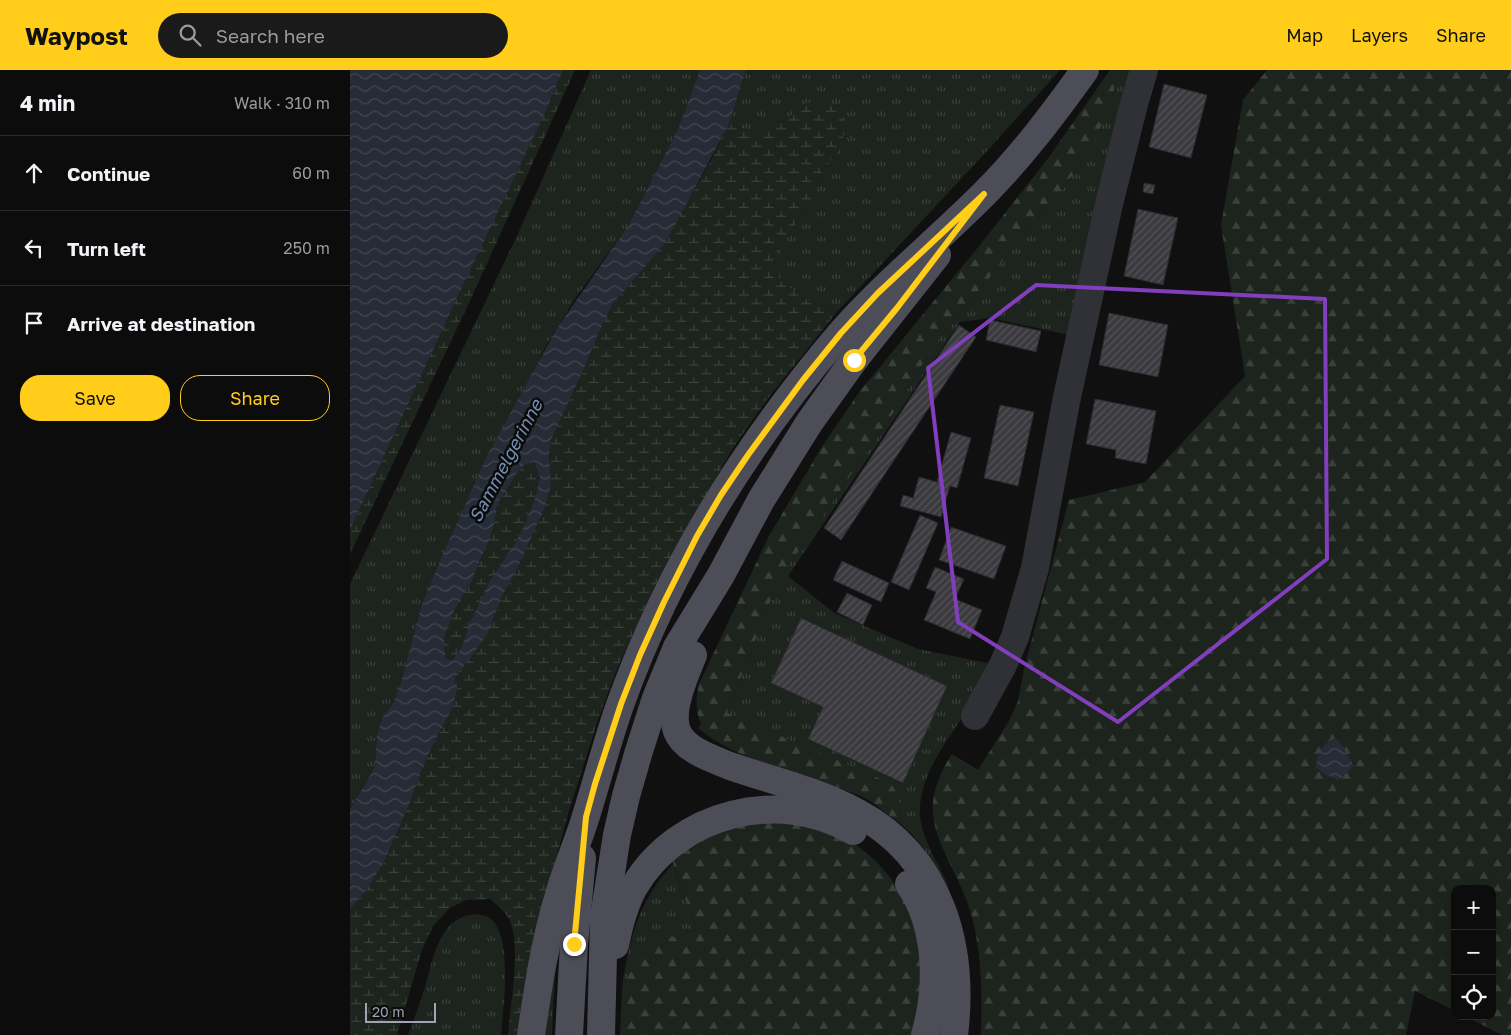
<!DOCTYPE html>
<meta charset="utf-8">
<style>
:root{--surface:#0c0c0d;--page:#1a1a1b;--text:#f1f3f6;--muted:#9a9b9d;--line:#2c2c2e;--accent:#ffcd1a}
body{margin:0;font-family:"Golos Text",sans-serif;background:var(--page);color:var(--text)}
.controls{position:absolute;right:15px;bottom:15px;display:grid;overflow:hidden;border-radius:10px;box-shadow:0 5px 20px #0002}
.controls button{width:45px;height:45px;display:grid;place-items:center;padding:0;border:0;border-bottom:1px solid var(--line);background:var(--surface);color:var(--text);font:25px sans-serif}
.scale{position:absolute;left:15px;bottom:12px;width:71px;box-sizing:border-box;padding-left:5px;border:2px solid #a0a3b3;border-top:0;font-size:14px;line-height:18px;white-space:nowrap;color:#a0a3b3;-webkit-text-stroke:4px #0b0b0c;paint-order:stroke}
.stop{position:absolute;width:15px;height:15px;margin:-11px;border:4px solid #ffcd1a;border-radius:50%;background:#fff}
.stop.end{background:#ffcd1a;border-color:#fff;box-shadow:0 1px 5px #0008}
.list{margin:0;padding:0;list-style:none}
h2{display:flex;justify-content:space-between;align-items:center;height:65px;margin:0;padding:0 20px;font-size:21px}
h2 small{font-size:16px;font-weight:400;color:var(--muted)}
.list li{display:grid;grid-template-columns:32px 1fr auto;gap:15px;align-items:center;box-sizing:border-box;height:75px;padding:0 20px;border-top:1px solid var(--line)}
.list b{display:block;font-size:19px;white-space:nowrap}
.list em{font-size:16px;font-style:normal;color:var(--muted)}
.actions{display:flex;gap:10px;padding:15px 20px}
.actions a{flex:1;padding:11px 0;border:1px solid var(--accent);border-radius:20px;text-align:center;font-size:18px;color:var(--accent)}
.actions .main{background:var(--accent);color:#111}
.icon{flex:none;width:28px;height:28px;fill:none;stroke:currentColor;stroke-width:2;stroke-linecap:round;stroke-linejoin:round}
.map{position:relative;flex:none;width:1161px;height:965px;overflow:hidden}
header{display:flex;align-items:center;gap:30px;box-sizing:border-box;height:70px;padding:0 25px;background:var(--accent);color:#111}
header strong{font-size:24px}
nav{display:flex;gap:28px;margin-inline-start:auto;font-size:18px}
.search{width:350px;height:45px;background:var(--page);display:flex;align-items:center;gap:12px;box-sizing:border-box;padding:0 18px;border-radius:28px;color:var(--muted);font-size:19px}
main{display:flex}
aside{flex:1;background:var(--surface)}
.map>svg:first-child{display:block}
</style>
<header>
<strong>Waypost</strong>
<div class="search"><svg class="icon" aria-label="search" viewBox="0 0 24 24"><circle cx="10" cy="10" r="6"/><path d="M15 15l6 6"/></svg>Search here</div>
<nav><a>Map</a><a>Layers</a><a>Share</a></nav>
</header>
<main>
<aside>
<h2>4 min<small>Walk · 310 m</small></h2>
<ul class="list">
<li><svg class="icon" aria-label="ahead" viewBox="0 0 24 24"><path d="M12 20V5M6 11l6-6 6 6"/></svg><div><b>Continue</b></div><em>60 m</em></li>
<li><svg class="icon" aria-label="left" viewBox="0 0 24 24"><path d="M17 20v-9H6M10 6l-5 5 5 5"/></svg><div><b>Turn left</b></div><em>250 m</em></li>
<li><svg class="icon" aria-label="arrive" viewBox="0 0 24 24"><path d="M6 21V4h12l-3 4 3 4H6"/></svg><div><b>Arrive at destination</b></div></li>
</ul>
<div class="actions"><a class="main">Save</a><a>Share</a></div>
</aside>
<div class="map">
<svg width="1161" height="965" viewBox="0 0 1161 965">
<defs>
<pattern id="grass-tufts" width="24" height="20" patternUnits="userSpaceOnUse" patternTransform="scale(1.25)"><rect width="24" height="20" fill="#1c241d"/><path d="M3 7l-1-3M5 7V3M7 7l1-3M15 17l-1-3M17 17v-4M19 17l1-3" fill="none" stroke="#3a413b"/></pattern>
<pattern id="forest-firs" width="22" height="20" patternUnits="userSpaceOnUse" patternTransform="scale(1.25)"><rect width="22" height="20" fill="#1c241d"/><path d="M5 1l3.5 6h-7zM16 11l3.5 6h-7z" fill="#3a413b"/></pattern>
<pattern id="wetland-marsh" width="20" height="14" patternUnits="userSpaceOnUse" patternTransform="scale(1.25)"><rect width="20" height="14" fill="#1c241d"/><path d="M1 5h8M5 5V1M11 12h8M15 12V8" fill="none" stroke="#3a413b"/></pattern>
<pattern id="water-waves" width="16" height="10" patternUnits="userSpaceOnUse" patternTransform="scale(1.25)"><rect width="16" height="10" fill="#252c35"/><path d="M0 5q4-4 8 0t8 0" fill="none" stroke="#414750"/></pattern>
<pattern id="building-hatch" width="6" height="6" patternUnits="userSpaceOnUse" patternTransform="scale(1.25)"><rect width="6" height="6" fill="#3a3a3f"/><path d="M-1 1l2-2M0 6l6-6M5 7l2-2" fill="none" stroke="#535358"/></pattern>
</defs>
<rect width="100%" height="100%" fill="#101011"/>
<g fill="url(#grass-tufts)">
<polygon points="241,0 350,0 328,59 278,156 227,226 197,274 71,537 50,616 43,633 33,646 27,664 25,693 21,704 0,739 0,514 167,166"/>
<polygon points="396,0 710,0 638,80 487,242 455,229 429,209 423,189 459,134 471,104 489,79 457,33 434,51 403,62 379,54"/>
<path d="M 764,0 L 785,0 L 719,265 L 640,248 L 610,252 L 438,506 L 484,543 L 568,579 L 642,594 C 633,610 625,626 616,641 C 596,674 568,705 570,746 C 572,769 589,795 599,817 C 583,793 570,768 547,751 L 552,740 L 377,643 L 429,509 L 542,345 L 585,273 L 706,127 L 737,86 L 764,22 Z"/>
<path d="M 323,794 L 346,860 L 310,870 L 272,919 C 279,870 288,831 323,794 Z"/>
<path d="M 125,844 C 128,845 133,845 136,846 C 165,858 153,940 151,965 L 58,965 C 64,949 70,933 75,917 C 82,894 86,861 110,848 C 114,846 120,845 125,844 Z"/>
<polygon points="206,875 202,965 191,965"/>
</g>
<g fill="url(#forest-firs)">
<path d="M 760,0 L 764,0 L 764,21 L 755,48 L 737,86 L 706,127 L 585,273 L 542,345 L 429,509 L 377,643 L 540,713 L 545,720 L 552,740 L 547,751 C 538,745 530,738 522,732 C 508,724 490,718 475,713 C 431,698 384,688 348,658 L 351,654 C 345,640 346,629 349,614 L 419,466 L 471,378 L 510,321 L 630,175 L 699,87 Z"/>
<path d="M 917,0 L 1161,0 L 1161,965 L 1152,965 L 1115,946 L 1142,946 L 1142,819 L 1105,819 L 1105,941 L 1065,921 L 1056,965 L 631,965 C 632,927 632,889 623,851 C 607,784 555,755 602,684 L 628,700 L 659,651 L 668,631 L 674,599 L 719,430 L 795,412 L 895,306 L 871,155 L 893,30 Z"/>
<path d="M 441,750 C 457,755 489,764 502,772 C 538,796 559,829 568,871 C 570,877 572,883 573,889 C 574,914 567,941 562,965 L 270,965 L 272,919 L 283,895 L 296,877 L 310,870 L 346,860 L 322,790 L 359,765 L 389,754 Z"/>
</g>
<g fill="url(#wetland-marsh)">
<polygon points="213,0 225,0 119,233 0,484 0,460 107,228 192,50"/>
<path d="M 457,33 L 475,33 L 491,41 L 497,55 L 489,79 L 471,104 L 459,134 L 423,189 L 429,209 L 455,229 L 487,242 L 419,327 L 383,378 L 305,516 L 284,561 L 265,604 L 247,653 L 219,741 L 192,840 L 169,965 L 158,965 C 160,934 172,877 159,849 C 154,840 147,835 140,829 L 116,830 L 100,838 L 83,856 L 71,883 L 47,965 L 0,965 L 0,840 L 17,819 L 34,792 L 58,737 L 77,687 L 91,660 L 107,621 L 105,608 L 145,546 L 154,522 L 164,506 L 195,437 L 201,413 L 199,384 L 201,370 L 236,294 L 249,262 L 262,235 L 313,176 L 360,92 L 379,54 L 403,62 L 434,51 Z"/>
<polygon points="184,392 190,407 186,425 176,451 167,470 139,512 121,550 111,578 103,591 96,589 92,570 104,541 122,511 130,490 139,471 145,452 147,435 165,406 174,395"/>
</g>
<g fill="url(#water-waves)" fill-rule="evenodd">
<polygon points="0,0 213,0 192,50 107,228 0,460"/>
<path d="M 350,0 L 396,0 L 379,54 L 328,150 L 313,176 L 262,235 L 249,262 L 236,294 L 201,370 L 199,384 L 201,414 L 195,437 L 164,506 L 154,522 L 137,565 L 105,608 L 107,621 L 102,638 L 77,687 L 58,737 L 34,792 L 17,819 L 0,840 L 0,739 L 21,704 L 25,693 L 27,664 L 33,646 L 43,633 L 50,616 L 71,537 L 93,484 L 137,386 L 207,258 L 278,156 L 328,59 ZM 184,392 L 190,407 L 186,425 L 176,451 L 167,470 L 139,512 L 121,550 L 111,578 L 103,590 L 96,589 L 93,570 L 104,541 L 122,511 L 130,490 L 139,471 L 145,452 L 147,435 L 165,406 L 174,395 Z"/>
<path d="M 985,668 L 992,675 L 1004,696 L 989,710 L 976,705 L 965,697 C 970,681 970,675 985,668 Z"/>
</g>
<g fill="url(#building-hatch)" stroke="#2a292d">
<polygon points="814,14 857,25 841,88 799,77"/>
<polygon points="794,113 805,115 803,124 793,122"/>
<polygon points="788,139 828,148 813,215 774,206"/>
<polygon points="759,243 818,255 808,307 749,295"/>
<polygon points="640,250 691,261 686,282 636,270"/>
<polygon points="609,255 626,267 491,470 474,458"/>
<polygon points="745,329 806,341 796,394 765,388 766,380 736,374"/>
<polygon points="650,335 684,342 668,416 634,408"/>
<polygon points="601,362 621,368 607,418 600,416 591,447 550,436 553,425 563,428 569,407 587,412"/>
<polygon points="570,445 588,453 559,520 541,512"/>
<polygon points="601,457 656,476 644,509 589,490"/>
<polygon points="492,491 539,513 531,532 483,510"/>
<polygon points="585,497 614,509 605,529 632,540 620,569 574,550 586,522 576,518"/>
<polygon points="497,523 522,535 513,555 487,542"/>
<polygon points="451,548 597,616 553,713 458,669 473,637 421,613"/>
</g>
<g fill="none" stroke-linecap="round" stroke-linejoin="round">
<polyline stroke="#303136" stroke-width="28" points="625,646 653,595 665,567 685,498 716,332 759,134 784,34 794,0"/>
<g stroke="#4c4d56" stroke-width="28">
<path d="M 343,585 C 335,605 319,640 327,661 C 334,680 363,689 380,696 C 420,710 471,722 508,743 C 591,788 615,877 604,965"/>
<path d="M 559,814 C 588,856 589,917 575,965"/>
<path d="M 265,875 C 269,855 274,835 284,817 C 327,743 429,717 503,761"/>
<path d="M 181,965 C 188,918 195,870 209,825 C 216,799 227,775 235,749 C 247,711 257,672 270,635 C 319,498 397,373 491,263 C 535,213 587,171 634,124 C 672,86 704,43 735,0"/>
<polyline points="219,965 224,874 232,788"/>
<polyline points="251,965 254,847 267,765 276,726 289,681 306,628 327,577 371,505 411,430 459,353 504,290 587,185"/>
</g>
</g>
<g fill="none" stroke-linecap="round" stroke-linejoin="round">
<polyline stroke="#ffcd1a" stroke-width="6" points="224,874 236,747 245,714 271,634 290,585 314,532 347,466 371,425 398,385 453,310 491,263 528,223 634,124 547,238 504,290"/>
</g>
<path fill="none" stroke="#813ebd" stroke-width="4" stroke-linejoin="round" d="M 686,215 L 975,229 L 977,489 L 768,652 L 608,552 L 578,298 Z"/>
<g text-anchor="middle" stroke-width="5" stroke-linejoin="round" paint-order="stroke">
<g font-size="18" font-style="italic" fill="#738db2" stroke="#0b0b0c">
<text transform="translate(156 391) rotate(-62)" y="6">Sammelgerinne</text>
</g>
</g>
</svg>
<div class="controls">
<button>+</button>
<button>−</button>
<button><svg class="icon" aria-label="locate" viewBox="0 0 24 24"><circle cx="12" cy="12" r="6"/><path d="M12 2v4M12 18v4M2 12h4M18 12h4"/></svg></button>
</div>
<div class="scale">20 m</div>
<div class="stop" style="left:504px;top:290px"></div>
<div class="stop end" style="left:224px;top:874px"></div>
</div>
</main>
